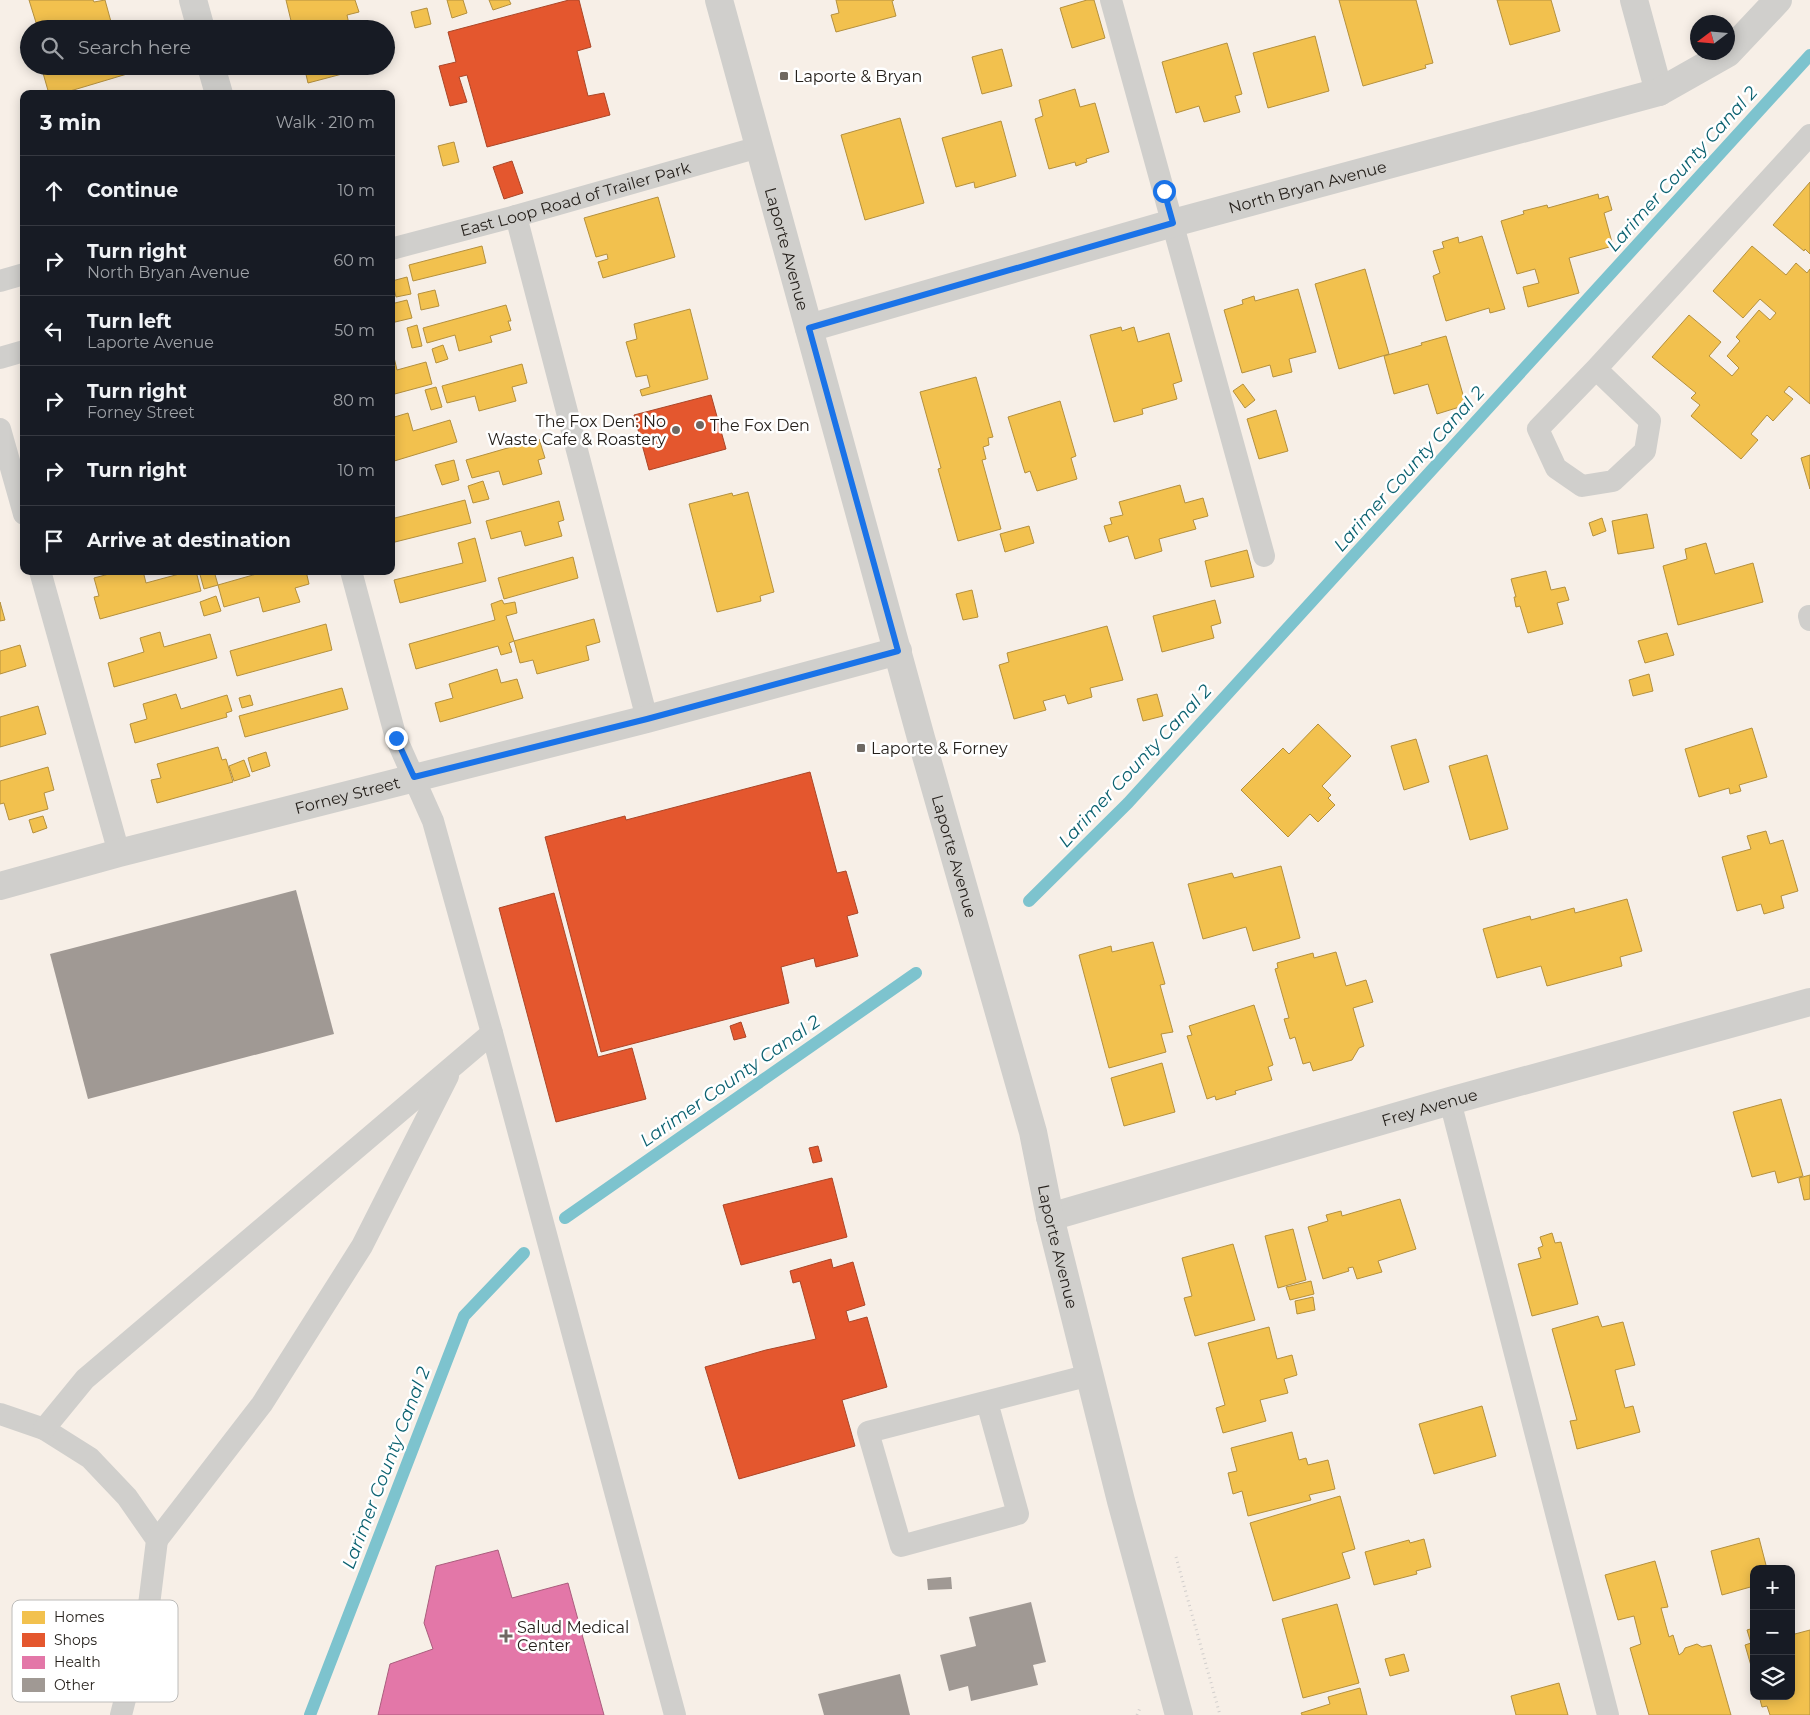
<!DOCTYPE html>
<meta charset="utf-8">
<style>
:root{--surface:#171b24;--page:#20242c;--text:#f1f3f6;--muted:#9ea1a6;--line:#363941}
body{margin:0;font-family:Montserrat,sans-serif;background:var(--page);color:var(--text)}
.controls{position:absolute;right:15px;bottom:15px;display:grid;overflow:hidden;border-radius:10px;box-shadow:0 2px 12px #0003}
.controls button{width:45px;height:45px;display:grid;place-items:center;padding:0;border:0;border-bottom:1px solid var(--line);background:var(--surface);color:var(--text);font:25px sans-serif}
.compass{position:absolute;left:1690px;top:15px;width:45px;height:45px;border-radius:50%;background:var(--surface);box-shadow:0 2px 12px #0003;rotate:254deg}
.stop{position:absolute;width:15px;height:15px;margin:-11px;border:4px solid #1a73e8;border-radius:50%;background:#fff}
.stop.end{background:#1a73e8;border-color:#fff;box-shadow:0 1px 5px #0008}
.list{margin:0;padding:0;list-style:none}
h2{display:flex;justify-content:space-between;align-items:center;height:65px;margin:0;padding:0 20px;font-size:21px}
h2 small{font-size:16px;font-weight:400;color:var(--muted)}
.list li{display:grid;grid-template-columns:32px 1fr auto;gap:15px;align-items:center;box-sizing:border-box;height:70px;padding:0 20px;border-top:1px solid var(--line)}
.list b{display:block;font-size:19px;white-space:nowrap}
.list p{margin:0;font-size:16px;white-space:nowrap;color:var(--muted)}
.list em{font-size:16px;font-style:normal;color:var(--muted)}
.icon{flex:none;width:28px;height:28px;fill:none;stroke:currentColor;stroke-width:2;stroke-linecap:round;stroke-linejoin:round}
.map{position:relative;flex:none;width:1810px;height:1715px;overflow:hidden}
.search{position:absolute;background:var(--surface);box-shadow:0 2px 12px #0003;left:20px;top:20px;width:375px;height:55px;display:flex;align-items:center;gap:12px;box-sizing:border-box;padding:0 18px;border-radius:28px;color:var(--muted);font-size:19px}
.panel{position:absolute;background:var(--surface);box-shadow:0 2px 12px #0003;left:20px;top:90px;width:375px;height:485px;border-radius:10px}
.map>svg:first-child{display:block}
</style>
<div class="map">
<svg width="1810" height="1715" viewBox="0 0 1810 1715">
<rect width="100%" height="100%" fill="#f7efe7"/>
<g fill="#f2c14e" stroke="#b4903e">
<polygon points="29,0 93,0 94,2 105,0 113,29 38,29"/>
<polygon points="286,0 355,0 359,12 347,15 350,29 293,29"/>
<polygon points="447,0 463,0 467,13 452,18"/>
<polygon points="489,0 509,0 511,4 493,10"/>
<polygon points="836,0 894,0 892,1 896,16 836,32 831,15 839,13"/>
<polygon points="1087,0 1094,0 1105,38 1072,48 1060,8"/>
<polygon points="1339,0 1416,0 1433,63 1425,65 1426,68 1363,86"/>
<polygon points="1497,0 1551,0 1560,31 1510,45"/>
<polygon points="427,8 431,24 415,28 411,12"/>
<polygon points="1315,36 1329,91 1268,108 1253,53"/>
<polygon points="1227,43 1242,94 1235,96 1240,112 1204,122 1199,106 1176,113 1162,62"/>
<polygon points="1002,49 1012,86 982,94 972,57"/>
<polygon points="41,66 125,66 127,74 60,94 49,94"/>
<polygon points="304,66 361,66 361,69 308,83"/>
<polygon points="1075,89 1080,107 1095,103 1109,152 1086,159 1087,162 1076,166 1075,162 1049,169 1035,119 1043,116 1039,100"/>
<polygon points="900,118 924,203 865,220 841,135"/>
<polygon points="1001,121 1016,176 975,188 974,182 956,187 942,138"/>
<polygon points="454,142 459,162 443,166 438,146"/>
<polygon points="1810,182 1810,254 1805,249 1804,251 1773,225"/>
<polygon points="1598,194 1599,199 1608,196 1612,210 1604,213 1613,246 1569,258 1579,293 1528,307 1523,287 1539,283 1535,269 1517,274 1501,221 1524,214 1523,211 1547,205 1548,208"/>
<polygon points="658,197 675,257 603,278 598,262 608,259 607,254 596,257 584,218"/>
<polygon points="1482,236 1505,309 1490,313 1489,308 1446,321 1433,276 1440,273 1433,251 1444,248 1442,242 1458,237 1459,243"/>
<polygon points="482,246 486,263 413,281 409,265"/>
<polygon points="1752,246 1786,275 1796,263 1807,273 1810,269 1810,404 1789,386 1784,392 1793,399 1773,421 1767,415 1751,434 1758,440 1741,459 1691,416 1700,405 1691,398 1696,393 1652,357 1689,315 1721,342 1709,356 1732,376 1739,368 1727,356 1740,341 1736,337 1759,310 1770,320 1776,313 1760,299 1743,318 1713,291"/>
<polygon points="1365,269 1389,354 1339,369 1315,284"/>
<polygon points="407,277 411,294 396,297 392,281"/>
<polygon points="1298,289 1316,352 1289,359 1292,372 1273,377 1270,365 1242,373 1224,310 1243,304 1242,300 1254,296 1255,301"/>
<polygon points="435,290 439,306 421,310 418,294"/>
<polygon points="407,300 412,318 391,323 391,304"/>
<polygon points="506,305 511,321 508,321 511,330 490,336 492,342 459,351 455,335 427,343 423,328"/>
<polygon points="690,309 708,379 642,396 640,390 650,387 647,375 636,377 626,342 637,339 634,324"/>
<polygon points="417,325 422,346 412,348 407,328"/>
<polygon points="1121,327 1122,331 1134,327 1138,342 1169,333 1182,381 1173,384 1177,399 1142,409 1143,414 1114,422 1090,335"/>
<polygon points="1446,336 1466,405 1437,414 1428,384 1394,394 1384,356 1422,345 1421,343"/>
<polygon points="443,345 448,359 436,363 432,349"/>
<polygon points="391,353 393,353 397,370 426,362 432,384 391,395"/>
<polygon points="522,364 527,383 512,387 516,401 479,411 475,396 447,403 442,386"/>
<polygon points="976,377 993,437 988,438 989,445 983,447 986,459 982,460 1001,529 958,541 938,469 941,468 920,392"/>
<polygon points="1243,384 1255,400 1245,408 1233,391"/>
<polygon points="436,387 442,407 431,410 425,390"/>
<polygon points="1060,401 1076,456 1071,458 1077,479 1037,491 1030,471 1025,473 1008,417"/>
<polygon points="1276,410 1288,451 1259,459 1247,419"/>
<polygon points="408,413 413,431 450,420 457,442 391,462 391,418"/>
<polygon points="539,439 545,458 538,460 542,474 503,485 499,471 472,478 466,460"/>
<polygon points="1810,455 1810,489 1801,458"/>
<polygon points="454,460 459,480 442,485 435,465"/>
<polygon points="483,481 489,499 473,503 468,486"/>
<polygon points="1180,485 1185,503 1203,498 1208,516 1193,520 1196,529 1159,539 1162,551 1135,559 1128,536 1109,542 1104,526 1112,524 1110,518 1123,515 1119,502"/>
<polygon points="748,492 774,592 760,596 761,601 717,612 689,504 732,493 733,496"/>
<polygon points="465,500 471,523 391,543 391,519"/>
<polygon points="559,501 564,520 558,522 562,536 525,546 521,531 491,539 486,521"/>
<polygon points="1647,514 1654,548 1618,554 1612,521"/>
<polygon points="1602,518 1606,531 1593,536 1589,523"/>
<polygon points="1029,526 1034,543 1005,552 1000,534"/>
<polygon points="475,538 486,581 400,603 394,580 463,563 458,543"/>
<polygon points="1706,543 1715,574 1753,563 1763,602 1678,625 1663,566 1687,559 1685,549"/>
<polygon points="1247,550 1254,577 1211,587 1205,561"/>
<polygon points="573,557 578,578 504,599 498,578"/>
<polygon points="120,571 143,571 146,583 183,573 182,571 196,571 201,591 100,619 94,597 99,596 94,578"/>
<polygon points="199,571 214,571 218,585 204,589"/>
<polygon points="267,571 306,571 309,584 295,588 300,602 263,612 259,597 224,607 218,585"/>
<polygon points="1546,571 1551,590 1565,587 1569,600 1557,603 1563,624 1528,633 1520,606 1516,607 1514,597 1516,597 1511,579"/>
<polygon points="972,590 978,617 963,620 956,594"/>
<polygon points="216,596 221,611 204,616 200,602"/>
<polygon points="502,600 504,604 515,602 517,613 506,616 514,641 509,643 512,652 501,655 498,646 416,669 409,644 495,620 491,604"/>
<polygon points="1215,600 1221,623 1211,626 1214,638 1162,652 1153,616"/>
<polygon points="0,602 5,620 0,621"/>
<polygon points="594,619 600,642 586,646 589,660 537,674 533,660 520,663 514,641"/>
<polygon points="326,624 332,650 237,676 230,651"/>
<polygon points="1107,626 1123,680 1090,688 1092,697 1068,704 1065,695 1043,701 1046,710 1014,719 999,665 1009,662 1007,653"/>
<polygon points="160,632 164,647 210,634 217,658 114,687 108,663 144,652 140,638"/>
<polygon points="1667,633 1674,655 1645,663 1638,641"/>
<polygon points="20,645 26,666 0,674 0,651"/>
<polygon points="497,669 501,683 517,679 523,698 440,722 435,703 453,698 449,684"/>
<polygon points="1649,674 1653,691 1633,696 1629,680"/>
<polygon points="342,688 348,709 245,737 239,716"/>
<polygon points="176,694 181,709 227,695 232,711 226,713 227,717 135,743 130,724 147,719 143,704"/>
<polygon points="1157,694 1163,716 1143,721 1137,699"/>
<polygon points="250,695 253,705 242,708 239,698"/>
<polygon points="38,706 46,734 0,747 0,717"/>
<polygon points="1318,724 1351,756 1322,786 1331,795 1328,798 1335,805 1318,822 1310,814 1288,837 1241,790 1283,748 1289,754"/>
<polygon points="1752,728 1767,777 1739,785 1741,791 1730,794 1729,788 1699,797 1685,749"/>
<polygon points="1416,739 1429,782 1404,790 1391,746"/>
<polygon points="218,747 222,760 226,759 233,782 157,803 151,780 161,778 157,764"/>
<polygon points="266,752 270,766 252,772 248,758"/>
<polygon points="1487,755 1508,829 1470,840 1449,766"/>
<polygon points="244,760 250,776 234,781 229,766"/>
<polygon points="48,767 54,790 44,793 48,809 9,820 4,803 0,804 0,781"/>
<polygon points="43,816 47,828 33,833 29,820"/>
<polygon points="1766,831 1770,844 1783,840 1798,891 1781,896 1784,908 1764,914 1761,904 1737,911 1722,857 1751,849 1747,836"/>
<polygon points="1281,866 1300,938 1253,951 1246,927 1203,939 1188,884 1232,873 1234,878"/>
<polygon points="1627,899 1642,951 1620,957 1622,966 1547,986 1541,966 1497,978 1483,929 1530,916 1531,920 1574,908 1575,913"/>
<polygon points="1153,942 1165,984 1160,985 1173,1032 1161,1034 1166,1052 1109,1068 1079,955 1111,946 1112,952"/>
<polygon points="1336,952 1346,986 1366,980 1373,1002 1353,1008 1364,1046 1359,1048 1352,1060 1313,1071 1310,1062 1303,1064 1295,1037 1290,1039 1284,1019 1289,1018 1275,969 1278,968 1277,963 1313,953 1314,958"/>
<polygon points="1254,1005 1273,1065 1268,1067 1272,1080 1235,1091 1236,1094 1216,1100 1215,1096 1207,1099 1187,1036 1192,1035 1189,1026"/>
<polygon points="1162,1063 1175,1112 1124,1126 1111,1078"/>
<polygon points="1781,1099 1803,1176 1778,1183 1775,1171 1752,1177 1733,1112"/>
<polygon points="1810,1175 1810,1199 1804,1200 1799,1178"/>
<polygon points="1400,1199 1416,1249 1378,1261 1382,1272 1357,1279 1353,1267 1348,1268 1349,1271 1323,1279 1308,1227 1328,1221 1326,1215 1341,1211 1342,1216"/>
<polygon points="1293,1229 1306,1280 1278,1288 1265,1236"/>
<polygon points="1552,1233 1555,1243 1561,1242 1578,1304 1532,1316 1518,1264 1541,1258 1538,1248 1543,1246 1540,1237"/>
<polygon points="1233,1244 1255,1320 1195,1336 1184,1298 1192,1296 1182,1258"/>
<polygon points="1311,1281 1314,1294 1290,1300 1286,1287"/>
<polygon points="1313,1297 1315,1310 1297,1314 1295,1301"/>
<polygon points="1598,1316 1602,1327 1623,1322 1635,1365 1615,1370 1625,1408 1633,1406 1640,1432 1577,1449 1570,1421 1577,1420 1552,1329"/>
<polygon points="1269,1327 1277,1359 1292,1355 1297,1375 1284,1379 1288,1393 1260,1400 1266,1421 1223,1433 1216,1408 1225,1405 1208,1343"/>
<polygon points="1482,1406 1496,1456 1434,1474 1419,1424"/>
<polygon points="1292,1432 1299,1460 1306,1458 1308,1465 1328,1460 1335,1489 1309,1495 1311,1500 1248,1516 1242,1491 1233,1494 1228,1473 1237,1471 1231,1448"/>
<polygon points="1340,1496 1355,1549 1342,1553 1350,1578 1273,1601 1250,1523"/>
<polygon points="1759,1538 1767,1569 1754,1569 1754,1586 1722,1595 1711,1551"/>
<polygon points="1424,1539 1431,1567 1416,1571 1417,1574 1374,1585 1365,1552 1409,1540 1410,1543"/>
<polygon points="1655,1561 1668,1607 1661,1608 1669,1637 1673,1635 1679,1655 1683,1652 1685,1648 1697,1644 1702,1647 1711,1645 1731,1715 1649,1715 1630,1648 1641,1644 1634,1616 1618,1620 1605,1575"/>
<polygon points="1337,1604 1359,1683 1303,1698 1282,1619"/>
<polygon points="1754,1628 1754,1676 1745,1645 1751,1643 1747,1630"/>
<polygon points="1810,1630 1810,1715 1770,1715 1767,1706 1762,1707 1759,1696 1791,1696 1791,1635"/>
<polygon points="1404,1654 1409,1671 1390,1676 1385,1659"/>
<polygon points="1559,1683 1568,1715 1516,1715 1511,1696"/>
<polygon points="1360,1688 1367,1715 1302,1715 1301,1713 1330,1704 1328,1697"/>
</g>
<g fill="#e4572e" stroke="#aa4628">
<polygon points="569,0 579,0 591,47 577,51 588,96 604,93 610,115 487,147 467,75 459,77 467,102 450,106 439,66 456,62 448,32"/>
<polygon points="512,161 523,193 504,199 493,167"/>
<polygon points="711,395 726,449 649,470 634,415"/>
<polygon points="810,772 837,873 846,871 858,913 847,916 858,956 816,967 814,958 781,967 789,1003 601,1052 545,837 625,816 626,820"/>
<polygon points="554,893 598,1057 632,1048 646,1099 556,1122 499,908"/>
<polygon points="741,1022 746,1037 734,1040 730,1026"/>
<polygon points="818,1146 822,1161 813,1163 809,1148"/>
<polygon points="832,1178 847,1237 741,1265 723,1205"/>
<polygon points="831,1259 833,1268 853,1262 865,1305 846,1311 849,1322 867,1317 887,1387 842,1400 855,1446 739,1479 705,1367 766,1350 816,1339 800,1281 793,1283 790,1271"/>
</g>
<polygon fill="#e377a8" stroke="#aa5d7d" points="498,1550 512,1598 568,1583 604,1715 378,1715 390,1664 433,1649 424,1623 436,1566"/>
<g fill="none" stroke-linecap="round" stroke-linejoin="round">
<g stroke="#7dc3ce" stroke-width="12">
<polyline points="1029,901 1128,803 1810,55"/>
<polyline points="565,1218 916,973"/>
<polyline points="310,1715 464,1316 524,1253"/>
</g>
</g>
<g fill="#a09994">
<polygon points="296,890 334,1034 88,1099 50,954"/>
<polygon points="951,1577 952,1589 928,1590 927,1579"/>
<polygon points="1031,1602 1046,1662 1033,1665 1038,1685 971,1701 968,1686 949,1691 940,1655 976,1646 969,1617"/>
<polygon points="900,1674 910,1715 824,1715 818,1694"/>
</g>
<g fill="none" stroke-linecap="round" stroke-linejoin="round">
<g stroke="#d1cecc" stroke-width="3" stroke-dasharray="1 4" stroke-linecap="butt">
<polyline points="1176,1557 1220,1715"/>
<polyline points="1137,1715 1140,1708"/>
</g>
<g stroke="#d0cfcc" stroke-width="22">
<polyline points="1111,0 1264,556"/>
<polyline points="516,216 647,719"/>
<path id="s1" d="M 391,249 L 516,216 L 759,147"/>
<polyline points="0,281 24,274"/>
<polyline points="0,358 24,351"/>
<polyline points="1596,369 1650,421 1645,451 1613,481 1582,486 1556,468 1538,429 1596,369 1810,135"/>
<polyline points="0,429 24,514"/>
<polyline points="40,571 119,853"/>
<polyline points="351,571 396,738 433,821 492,1033 675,1715"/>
<polyline points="1809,616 1810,620"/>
<polyline points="1450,1101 1608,1715"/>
<polyline points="987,1402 1018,1514 901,1546 868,1432 1090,1375"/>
<polyline points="0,1414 44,1429 90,1458 127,1497 157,1540 149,1605 121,1715"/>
<polyline points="44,1429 85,1379 492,1033"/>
<polyline points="157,1540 262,1404 362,1246 448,1076"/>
</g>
<g stroke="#d0cfcc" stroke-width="28">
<polyline points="193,0 201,29"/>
<polyline points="1634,0 1659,92"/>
<polyline points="211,66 219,94"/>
<path id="s2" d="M 809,328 L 1173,223 L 1659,92 L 1728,53 L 1778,0"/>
<path id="s3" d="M 0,886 L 119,853 L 647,719 L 898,651"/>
<path id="s4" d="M 1050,1217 L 1450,1101 L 1810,1002"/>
</g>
<path stroke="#d0cfcc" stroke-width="28" id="s5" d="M 719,0 L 921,738 L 1033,1132 L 1050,1217 L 1121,1501 L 1179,1715"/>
</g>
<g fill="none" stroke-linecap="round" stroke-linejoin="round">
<polyline stroke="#1a73e8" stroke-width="6" points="396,738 414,777 647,719 898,651 809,328 1173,223 1164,191"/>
</g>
<g fill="#6e6862" stroke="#fff" stroke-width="2">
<rect x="779" y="71" width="10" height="10" rx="2.5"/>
<circle cx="700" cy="425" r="5"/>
<circle cx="676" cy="430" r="5"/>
<rect x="856" y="743" width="10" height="10" rx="2.5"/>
<path d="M503.5 1628.5h5v5h5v5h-5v5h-5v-5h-5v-5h5z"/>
</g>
<g text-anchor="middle" stroke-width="5" stroke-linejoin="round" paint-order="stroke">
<g font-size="16" fill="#241f1a" stroke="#fff" text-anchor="start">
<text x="794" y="82">Laporte &amp; Bryan</text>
<text x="666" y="427" text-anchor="end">The Fox Den: No<tspan x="666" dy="18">Waste Cafe &amp; Roastery</tspan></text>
<text x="710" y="431">The Fox Den</text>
<text x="871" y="754">Laporte &amp; Forney</text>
<text x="517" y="1633">Salud Medical<tspan x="517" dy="18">Center</tspan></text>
</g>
<g font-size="16" fill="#241f1a" stroke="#fff">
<text dy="6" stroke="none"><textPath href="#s2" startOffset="518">North Bryan Avenue</textPath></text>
<text dy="6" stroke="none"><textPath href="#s1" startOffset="191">East Loop Road of Trailer Park</textPath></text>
<text dy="6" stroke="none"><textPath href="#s5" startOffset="258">Laporte Avenue</textPath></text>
<text dy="6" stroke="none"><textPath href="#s3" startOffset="359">Forney Street</textPath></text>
<text dy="6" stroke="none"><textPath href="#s5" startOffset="888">Laporte Avenue</textPath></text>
<text dy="6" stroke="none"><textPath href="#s4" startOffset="395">Frey Avenue</textPath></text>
<text dy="6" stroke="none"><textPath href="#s5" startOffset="1292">Laporte Avenue</textPath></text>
</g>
<g font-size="18" font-style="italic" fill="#0c6271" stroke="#fff">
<text transform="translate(1682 169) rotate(-48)" y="6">Larimer County Canal 2</text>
<text transform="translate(1409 469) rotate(-48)" y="6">Larimer County Canal 2</text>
<text transform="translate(1135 766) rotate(-47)" y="6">Larimer County Canal 2</text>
<text transform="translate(730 1081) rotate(-35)" y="6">Larimer County Canal 2</text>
<text transform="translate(386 1468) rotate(-69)" y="6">Larimer County Canal 2</text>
</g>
</g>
<rect x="12" y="1600" width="166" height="102" rx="8" fill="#fff" stroke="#bdbcba" stroke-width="1"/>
<rect x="22" y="1611" width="23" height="13" fill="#f2c14e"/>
<rect x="22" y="1633" width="23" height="14" fill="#e4572e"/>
<rect x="22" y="1656" width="23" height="13" fill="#e377a8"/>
<rect x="22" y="1678" width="23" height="14" fill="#a09994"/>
<g font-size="14" fill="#241f1a">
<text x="54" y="1622">Homes</text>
<text x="54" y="1645">Shops</text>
<text x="54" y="1667">Health</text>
<text x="54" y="1690">Other</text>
</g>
</svg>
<div class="controls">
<button>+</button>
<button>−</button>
<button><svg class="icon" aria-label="layers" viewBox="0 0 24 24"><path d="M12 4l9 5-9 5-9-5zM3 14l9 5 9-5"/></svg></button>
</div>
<svg class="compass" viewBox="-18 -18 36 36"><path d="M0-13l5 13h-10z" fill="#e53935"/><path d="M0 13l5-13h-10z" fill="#9ea1a6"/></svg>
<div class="stop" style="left:1164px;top:191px"></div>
<div class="stop end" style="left:396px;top:738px"></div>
<div class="search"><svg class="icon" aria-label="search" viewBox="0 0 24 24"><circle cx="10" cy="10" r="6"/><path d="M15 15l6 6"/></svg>Search here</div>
<section class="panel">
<h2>3 min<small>Walk · 210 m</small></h2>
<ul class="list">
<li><svg class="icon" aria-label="ahead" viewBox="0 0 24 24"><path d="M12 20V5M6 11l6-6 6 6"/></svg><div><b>Continue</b></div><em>10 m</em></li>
<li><svg class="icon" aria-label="right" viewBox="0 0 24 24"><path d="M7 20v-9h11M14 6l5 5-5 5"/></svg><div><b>Turn right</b><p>North Bryan Avenue</p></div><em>60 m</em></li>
<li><svg class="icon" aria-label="left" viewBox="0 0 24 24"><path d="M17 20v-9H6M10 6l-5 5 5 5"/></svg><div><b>Turn left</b><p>Laporte Avenue</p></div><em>50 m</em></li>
<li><svg class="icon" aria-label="right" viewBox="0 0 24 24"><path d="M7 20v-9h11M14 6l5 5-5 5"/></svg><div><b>Turn right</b><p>Forney Street</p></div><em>80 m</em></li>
<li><svg class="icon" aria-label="right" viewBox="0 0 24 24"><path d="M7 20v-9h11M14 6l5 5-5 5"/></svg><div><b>Turn right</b></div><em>10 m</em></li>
<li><svg class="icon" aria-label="arrive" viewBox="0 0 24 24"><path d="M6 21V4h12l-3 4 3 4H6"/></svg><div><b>Arrive at destination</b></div></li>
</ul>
</section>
</div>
